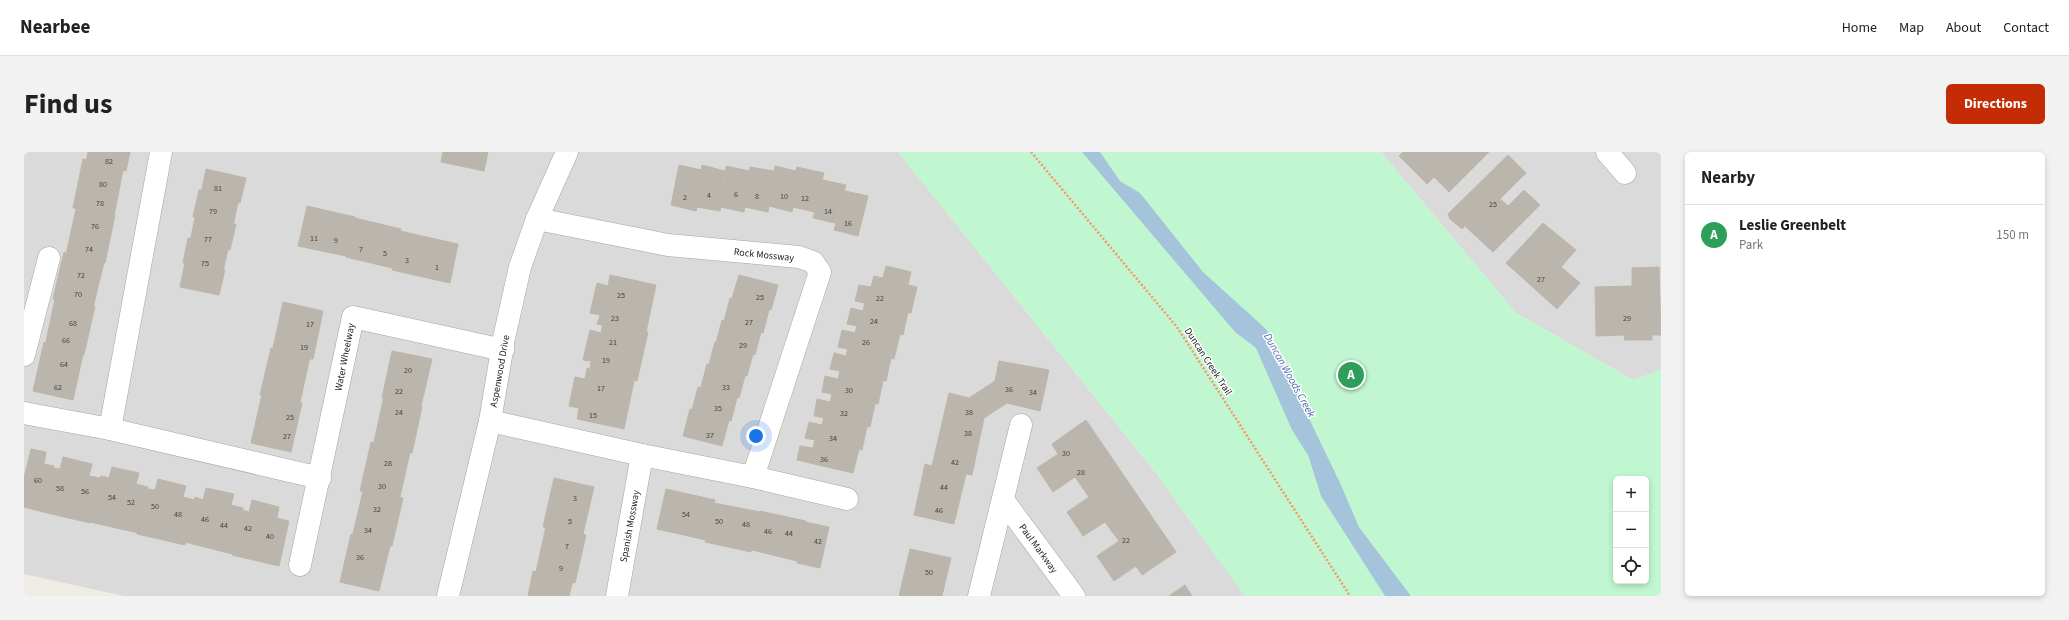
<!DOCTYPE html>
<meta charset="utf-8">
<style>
:root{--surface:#fff;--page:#f2f2f2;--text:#222;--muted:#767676;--line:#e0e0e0;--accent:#c42c06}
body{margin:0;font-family:"Source Sans 3",sans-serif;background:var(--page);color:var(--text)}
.controls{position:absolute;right:12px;bottom:12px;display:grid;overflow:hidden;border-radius:6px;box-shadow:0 2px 6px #0003}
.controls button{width:36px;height:36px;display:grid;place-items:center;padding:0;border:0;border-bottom:1px solid var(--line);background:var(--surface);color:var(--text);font:20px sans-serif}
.you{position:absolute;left:732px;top:284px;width:14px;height:14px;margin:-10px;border:3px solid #fff;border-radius:50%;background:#1a73e8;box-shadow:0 0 0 6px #1a73e833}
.badge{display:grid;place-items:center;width:26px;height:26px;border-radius:50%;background:var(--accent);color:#fff;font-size:13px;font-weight:700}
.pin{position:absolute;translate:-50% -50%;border:2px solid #fff;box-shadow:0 1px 4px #0006}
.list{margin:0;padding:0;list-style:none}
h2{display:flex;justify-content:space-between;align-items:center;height:52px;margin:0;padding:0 16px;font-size:17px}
h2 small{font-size:13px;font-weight:400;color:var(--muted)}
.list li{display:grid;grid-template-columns:26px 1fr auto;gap:12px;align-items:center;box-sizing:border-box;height:60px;padding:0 16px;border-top:1px solid var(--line)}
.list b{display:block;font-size:15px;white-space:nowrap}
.list p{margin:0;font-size:13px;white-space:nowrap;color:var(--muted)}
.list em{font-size:13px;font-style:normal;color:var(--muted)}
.icon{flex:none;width:22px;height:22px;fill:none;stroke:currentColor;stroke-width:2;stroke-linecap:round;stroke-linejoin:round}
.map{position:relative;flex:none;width:1637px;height:444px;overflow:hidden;border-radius:6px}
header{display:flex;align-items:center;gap:24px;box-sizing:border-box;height:56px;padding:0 20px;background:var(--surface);border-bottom:1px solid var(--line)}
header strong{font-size:19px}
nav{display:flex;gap:22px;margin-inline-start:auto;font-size:14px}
.intro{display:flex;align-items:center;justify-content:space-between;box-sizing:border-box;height:96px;padding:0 24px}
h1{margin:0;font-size:28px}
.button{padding:10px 18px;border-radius:6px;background:var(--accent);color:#fff;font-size:14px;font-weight:700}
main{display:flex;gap:24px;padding:0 24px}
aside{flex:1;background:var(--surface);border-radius:6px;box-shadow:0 2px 6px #0003}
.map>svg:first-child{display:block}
</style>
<header>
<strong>Nearbee</strong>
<nav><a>Home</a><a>Map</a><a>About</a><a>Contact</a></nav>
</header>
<div class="intro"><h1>Find us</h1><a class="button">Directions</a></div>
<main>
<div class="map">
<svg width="1637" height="444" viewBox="0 0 1637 444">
<rect width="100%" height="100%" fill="#eeece3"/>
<g fill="#dbdada">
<polygon points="0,0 874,0 1131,320 1221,444 100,444 0,422"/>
<polygon points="1357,0 1637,0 1637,218 1609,228 1492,161"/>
</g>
<path fill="#c1f7d0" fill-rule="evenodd" d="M 874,0 L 1357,0 L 1492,161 L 1609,228 L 1637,218 L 1637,444 L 1221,444 L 1131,320 ZM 1592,327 L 1622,327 L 1622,429 L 1592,429 Z"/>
<polygon fill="#a5c4db" points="1058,0 1076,0 1096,29 1116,41 1179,120 1242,177 1316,331 1335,375 1387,444 1361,444 1297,344 1284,303 1268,278 1232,196 1211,180"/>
<g fill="#bab5ad" stroke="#bfb6a6">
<polygon points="64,0 106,0 102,19 62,10"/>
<polygon points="419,0 464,0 460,19 417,10"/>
<polygon points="1379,0 1465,0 1425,40 1410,25 1403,32 1375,4"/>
<polygon points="1484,3 1502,21 1476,47 1484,54 1500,38 1516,53 1469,100 1443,76 1442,73 1438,77 1426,67 1424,62"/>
<polygon points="59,7 62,8 62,10 99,18 90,64 49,56"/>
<polygon points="655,13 677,18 674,34 677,34 672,59 647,53"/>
<polygon points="678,13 701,19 698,35 701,35 696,59 673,55 677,34 674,34"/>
<polygon points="702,14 726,19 720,60 697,55"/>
<polygon points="751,14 772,19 768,35 773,35 768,60 745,54"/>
<polygon points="726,15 750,19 744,60 721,55"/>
<polygon points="773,15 800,21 790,60 769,55 773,35 768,35"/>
<polygon points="182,17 222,26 216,51 177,42"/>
<polygon points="799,28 822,33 811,71 789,66"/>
<polygon points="175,38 177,38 177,42 214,50 209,74 169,65"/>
<polygon points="821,39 844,44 834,84 810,78"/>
<polygon points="283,54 331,65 322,104 274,94"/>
<polygon points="52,57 90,64 91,63 81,111 42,102"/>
<polygon points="171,66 209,74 210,72 212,72 206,98 166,89"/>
<polygon points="331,66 377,77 368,116 322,105"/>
<polygon points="1519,71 1552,98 1537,115 1556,131 1533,157 1482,111"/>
<polygon points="376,79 434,92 426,131 368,118"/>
<polygon points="164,86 167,87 166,89 204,97 199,120 159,111"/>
<polygon points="40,100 42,102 80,110 69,156 29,147"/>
<polygon points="161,111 199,120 201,118 195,143 156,135"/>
<polygon points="862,114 887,120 884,133 893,135 887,161 831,149 835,133 847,135 850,124 859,126"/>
<polygon points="1635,115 1637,183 1628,183 1628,188 1600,188 1601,183 1572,184 1571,135 1608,134 1608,116"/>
<polygon points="586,123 632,133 622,180 579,169 579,173 573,172 576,163 566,161 573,131 584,134"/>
<polygon points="715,123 754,133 747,158 708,146"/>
<polygon points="706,146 745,158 739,181 700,169"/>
<polygon points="31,147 69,156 71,154 60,203 21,194"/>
<polygon points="259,150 299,159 289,207 286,207 286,205 249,196"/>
<polygon points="841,150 884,160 879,183 823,172 827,156 839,159"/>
<polygon points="698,168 737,180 731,203 692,191"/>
<polygon points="579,169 624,180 613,229 566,216 567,209 559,208 566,178 577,181"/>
<polygon points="833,173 876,182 870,207 814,195 818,178 831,181"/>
<polygon points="20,190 21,194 59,202 49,248 9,239"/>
<polygon points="691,190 729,202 723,224 685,212"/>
<polygon points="247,196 286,205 276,250 236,243"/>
<polygon points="824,196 867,206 862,229 806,217 810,201 822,204"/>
<polygon points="368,199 408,207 397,254 360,244 358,246"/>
<polygon points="975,209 1025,218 1016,259 983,251 960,266 948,323 942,322 930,372 890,363 901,312 908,314 925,241 945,246 971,229"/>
<polygon points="683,212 721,224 715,246 677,235"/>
<polygon points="563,216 610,229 600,277 553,267 555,256 545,254 551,225 561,227"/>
<polygon points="816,219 859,229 854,252 798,240 801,224 814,227"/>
<polygon points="674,235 713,246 707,269 668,258"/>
<polygon points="238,242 278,251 267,300 227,291"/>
<polygon points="808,242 851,252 846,275 790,264 793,247 806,250"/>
<polygon points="360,244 398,255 388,301 350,290"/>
<polygon points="666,257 705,268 698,294 659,284"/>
<polygon points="800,265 843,275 838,298 781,286 785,270 798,273"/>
<polygon points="1062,268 1152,400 1118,423 1112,414 1090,429 1073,404 1095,389 1081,370 1059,384 1043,360 1065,345 1051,325 1029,340 1013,316 1034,302 1028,292"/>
<polygon points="791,288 835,297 829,321 773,308 776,294 789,296"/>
<polygon points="347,290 386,300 376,345 336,339"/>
<polygon points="7,297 22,300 20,312 30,314 19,360 0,355 0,326"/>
<polygon points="39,305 68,312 65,324 77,326 66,371 19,360 29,316 36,317"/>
<polygon points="88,315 115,321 112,332 124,335 114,381 66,370 77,324 85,326"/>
<polygon points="530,326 570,335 559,382 519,375"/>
<polygon points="134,327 162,334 159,345 171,348 161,393 113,382 124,337 131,338"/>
<polygon points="182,336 210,342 207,353 219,356 208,402 161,390 171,345 179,348"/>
<polygon points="642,337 691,348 682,388 633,377"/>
<polygon points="339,339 379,346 368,394 328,386"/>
<polygon points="228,348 255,355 253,366 265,369 255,414 208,403 218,358 225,360"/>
<polygon points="690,351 736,360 727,400 681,390"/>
<polygon points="736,359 782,369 773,409 728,398"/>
<polygon points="781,370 805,375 796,416 773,411"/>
<polygon points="522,374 562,383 551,431 548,430 549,428 512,420"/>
<polygon points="327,382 328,386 366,394 355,439 316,430"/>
<polygon points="886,397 927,406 918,444 875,444"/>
<polygon points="509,419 549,428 545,444 504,444"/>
<polygon points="1161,433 1168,444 1145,444"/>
</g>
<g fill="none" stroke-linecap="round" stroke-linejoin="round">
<defs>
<g id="minor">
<polyline points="1583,0 1601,21"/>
<polyline points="0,203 25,106"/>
<polyline points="0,261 86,277 296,326"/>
<polyline points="466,269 618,303 729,325 796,120 789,110 775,105 644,93 513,67"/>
<polyline points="86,277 137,0"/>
<polyline points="729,325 823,347"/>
<polyline points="979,348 1050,444"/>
<polyline points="276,413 329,165 479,198"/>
<polyline points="424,444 466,269 480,186 496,115 513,67 543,0"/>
<polyline points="593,444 618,303"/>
<polyline points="955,444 997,273"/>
</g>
</defs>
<use href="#minor" stroke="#a4a4a4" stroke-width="23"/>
<polyline stroke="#f5966d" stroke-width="2.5" stroke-dasharray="2 2" stroke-linecap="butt" points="1007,0 1153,175 1326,444"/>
<use href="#minor" stroke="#fff" stroke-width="22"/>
</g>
<g text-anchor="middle" stroke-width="3" stroke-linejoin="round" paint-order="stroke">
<g font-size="8" fill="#444341">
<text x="85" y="12">82</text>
<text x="79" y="35">80</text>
<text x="194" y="39">81</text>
<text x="712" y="45">6</text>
<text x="685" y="46">4</text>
<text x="733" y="47">8</text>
<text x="760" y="47">10</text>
<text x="661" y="48">2</text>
<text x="781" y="49">12</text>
<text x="76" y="54">78</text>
<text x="1469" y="55">25</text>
<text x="189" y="62">79</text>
<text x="804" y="62">14</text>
<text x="824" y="74">16</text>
<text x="71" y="77">76</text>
<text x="290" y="89">11</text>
<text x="184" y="90">77</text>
<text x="312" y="91">9</text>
<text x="65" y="100">74</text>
<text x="337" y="100">7</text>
<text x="361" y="104">5</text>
<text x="383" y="111">3</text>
<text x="181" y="114">75</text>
<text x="413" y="118">1</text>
<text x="57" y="126">72</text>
<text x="1517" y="130">27</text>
<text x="54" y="145">70</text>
<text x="597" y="146">25</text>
<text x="736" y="148">25</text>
<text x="856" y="149">22</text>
<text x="591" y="169">23</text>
<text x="1603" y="169">29</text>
<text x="850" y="172">24</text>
<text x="725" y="173">27</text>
<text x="49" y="174">68</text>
<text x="286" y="175">17</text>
<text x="42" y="191">66</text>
<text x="589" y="193">21</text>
<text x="842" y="193">26</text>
<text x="719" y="196">29</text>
<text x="280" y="198">19</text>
<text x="582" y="211">19</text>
<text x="40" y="215">64</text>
<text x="384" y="221">20</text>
<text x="34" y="238">62</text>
<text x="702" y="238">33</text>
<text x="577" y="239">17</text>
<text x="985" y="240">36</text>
<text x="825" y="241">30</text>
<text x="375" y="242">22</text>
<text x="1009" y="243">34</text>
<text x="694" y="259">35</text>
<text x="375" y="263">24</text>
<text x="945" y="263">38</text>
<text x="820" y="264">32</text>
<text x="569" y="266">15</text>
<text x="266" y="268">25</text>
<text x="944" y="284">38</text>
<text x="686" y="286">37</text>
<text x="263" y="287">27</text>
<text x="809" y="289">34</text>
<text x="1042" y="304">30</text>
<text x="800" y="310">36</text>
<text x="931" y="313">42</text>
<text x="364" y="314">28</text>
<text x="1057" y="323">28</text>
<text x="14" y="331">60</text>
<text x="358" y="337">30</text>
<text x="920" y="338">44</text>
<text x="36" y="339">58</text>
<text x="61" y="342">56</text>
<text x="88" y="348">54</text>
<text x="551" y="349">3</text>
<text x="107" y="353">52</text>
<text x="131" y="357">50</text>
<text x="353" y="360">32</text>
<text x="915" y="361">46</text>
<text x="154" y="365">48</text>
<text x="662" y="365">54</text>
<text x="181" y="370">46</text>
<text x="546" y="372">5</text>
<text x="695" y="372">50</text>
<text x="722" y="375">48</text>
<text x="200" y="376">44</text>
<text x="224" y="379">42</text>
<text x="344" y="381">34</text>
<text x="744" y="382">46</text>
<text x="765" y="384">44</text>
<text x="246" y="387">40</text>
<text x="1102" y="391">22</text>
<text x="794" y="392">42</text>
<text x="543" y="397">7</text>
<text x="336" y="408">36</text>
<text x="537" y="419">9</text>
<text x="905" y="423">50</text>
</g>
<g font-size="10" fill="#1d1d1d" stroke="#fff">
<text transform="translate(740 102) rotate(6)" y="4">Rock Mossway</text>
<text transform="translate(320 205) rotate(-79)" y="4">Water Wheelway</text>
<text transform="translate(1185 209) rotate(57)" y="4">Duncan Creek Trail</text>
<text transform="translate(475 219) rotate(-80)" y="4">Aspenwood Drive</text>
<text transform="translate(605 374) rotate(-80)" y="4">Spanish Mossway</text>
<text transform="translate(1015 396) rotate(54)" y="4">Paul Markway</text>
</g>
<g font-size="11" font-style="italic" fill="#4d69a9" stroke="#fff">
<text transform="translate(1266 223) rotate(61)" y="4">Duncan Woods Creek</text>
</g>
</g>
</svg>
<div class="controls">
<button>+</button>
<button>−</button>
<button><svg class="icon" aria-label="locate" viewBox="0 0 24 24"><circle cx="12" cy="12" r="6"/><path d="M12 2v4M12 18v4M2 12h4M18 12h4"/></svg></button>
</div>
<div class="you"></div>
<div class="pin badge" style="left:1327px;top:223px;background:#2e9e5b">A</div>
</div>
<aside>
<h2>Nearby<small></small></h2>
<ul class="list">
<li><span class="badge" style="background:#2e9e5b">A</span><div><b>Leslie Greenbelt</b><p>Park</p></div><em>150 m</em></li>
</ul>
</aside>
</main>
